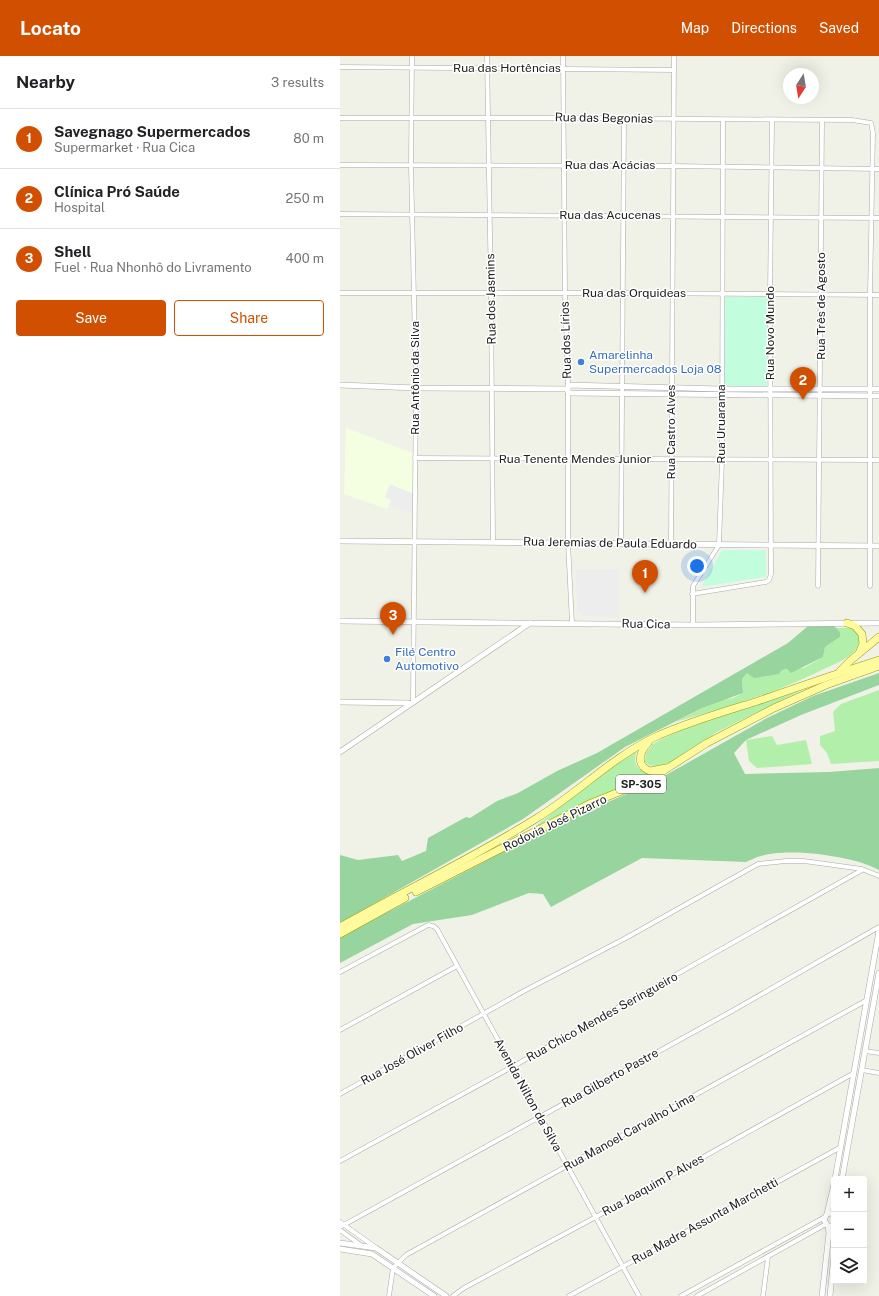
<!DOCTYPE html>
<meta charset="utf-8">
<style>
:root{--surface:#fff;--page:#f6f6f6;--text:#202124;--muted:#757577;--line:#e0e0e0;--accent:#d14f00}
body{margin:0;font-family:"Public Sans",sans-serif;background:var(--page);color:var(--text)}
.controls{position:absolute;right:12px;bottom:12px;display:grid;overflow:hidden;border-radius:4px;box-shadow:0 4px 16px #0002}
.controls button{width:36px;height:36px;display:grid;place-items:center;padding:0;border:0;border-bottom:1px solid var(--line);background:var(--surface);color:var(--text);font:20px sans-serif}
.compass{position:absolute;left:443px;top:12px;width:36px;height:36px;border-radius:50%;background:var(--surface);box-shadow:0 4px 16px #0002;rotate:192deg}
.you{position:absolute;left:357px;top:510px;width:14px;height:14px;margin:-10px;border:3px solid #fff;border-radius:50%;background:#1a73e8;box-shadow:0 0 0 6px #1a73e833}
.badge{display:grid;place-items:center;width:26px;height:26px;border-radius:50%;background:var(--accent);color:#fff;font-size:13px;font-weight:700}
.pin{position:absolute;translate:-50% -33px;filter:drop-shadow(0 1px 2px #0008)}
.pin::after{content:'';position:absolute;top:21px;width:14px;height:12px;background:inherit;clip-path:polygon(0 0,100% 0,50% 100%)}
.list{margin:0;padding:0;list-style:none}
h2{display:flex;justify-content:space-between;align-items:center;height:52px;margin:0;padding:0 16px;font-size:17px}
h2 small{font-size:13px;font-weight:400;color:var(--muted)}
.list li{display:grid;grid-template-columns:26px 1fr auto;gap:12px;align-items:center;box-sizing:border-box;height:60px;padding:0 16px;border-top:1px solid var(--line)}
.list b{display:block;font-size:15px;white-space:nowrap}
.list p{margin:0;font-size:13px;white-space:nowrap;color:var(--muted)}
.list em{font-size:13px;font-style:normal;color:var(--muted)}
.actions{display:flex;gap:8px;padding:12px 16px}
.actions a{flex:1;padding:9px 0;border:1px solid var(--accent);border-radius:4px;text-align:center;font-size:14px;color:var(--accent)}
.actions .main{background:var(--accent);color:#fff}
.icon{flex:none;width:22px;height:22px;fill:none;stroke:currentColor;stroke-width:2;stroke-linecap:round;stroke-linejoin:round}
.map{position:relative;flex:none;width:539px;height:1240px;overflow:hidden}
header{display:flex;align-items:center;gap:24px;box-sizing:border-box;height:56px;padding:0 20px;background:var(--accent);color:#fff}
header strong{font-size:19px}
nav{display:flex;gap:22px;margin-inline-start:auto;font-size:14px}
main{display:flex}
aside{flex:1;background:var(--surface)}
.map>svg:first-child{display:block}
</style>
<header>
<strong>Locato</strong>
<nav><a>Map</a><a>Directions</a><a>Saved</a></nav>
</header>
<main>
<aside>
<h2>Nearby<small>3 results</small></h2>
<ul class="list">
<li><span class="badge">1</span><div><b>Savegnago Supermercados</b><p>Supermarket · Rua Cica</p></div><em>80 m</em></li>
<li><span class="badge">2</span><div><b>Clínica Pró Saúde</b><p>Hospital</p></div><em>250 m</em></li>
<li><span class="badge">3</span><div><b>Shell</b><p>Fuel · Rua Nhonhô do Livramento</p></div><em>400 m</em></li>
</ul>
<div class="actions"><a class="main">Save</a><a>Share</a></div>
</aside>
<div class="map">
<svg width="539" height="1240" viewBox="0 0 539 1240">
<rect width="100%" height="100%" fill="#f1f2e7"/>
<polygon fill="#f4ffe2" points="6,372 73,397 73,438 50,428 48,442 51,445 47,453 4,438"/>
<g fill="#b2efaa">
<path d="M 495,572 L 514,572 C 520,580 522,588 514,596 C 506,604 492,609 482,614 C 435,637 385,652 335,666 L 376,645 L 393,642 L 403,637 L 402,623 L 407,616 L 439,618 L 442,614 L 464,612 L 483,601 L 485,591 L 500,581 L 500,576 Z"/>
<polygon points="470,630 377,676 329,707 316,710 309,709 305,706 306,697 313,688 322,683 353,669"/>
<polygon points="539,634 539,705 491,708 487,697 480,689 480,680 495,675 493,656 501,648"/>
<polygon points="432,680 437,689 466,684 472,708 417,712 409,705 406,684"/>
<path d="M 297,695 C 291,708 299,716 311,719 L 192,773 L 275,708 Z"/>
</g>
<g fill="#98d49d">
<polygon points="493,569 500,576 500,581 485,591 483,601 451,617 447,613 442,614 439,618 414,622 407,617 402,623 403,637 362,652 285,691 183,763 0,867 0,799 18,804 58,799 62,805 86,795 88,782 126,761 130,762 157,745 178,737 217,715 257,697 448,587 468,570"/>
<path d="M 539,617 L 539,629 L 461,659 L 406,684 L 394,697 L 405,718 L 489,716 L 539,712 L 539,814 C 515,800 448,791 421,800 C 416,801 411,804 406,806 L 302,802 L 211,851 L 203,838 L 189,837 L 132,859 L 73,868 L 0,907 L 0,882 L 25,868 L 221,766 L 310,728 L 427,662 L 473,640 Z"/>
</g>
<g fill="#c2fedd">
<polygon points="385,241 427,241 427,330 384,330"/>
<polygon points="382,494 426,494 426,521 361,531"/>
</g>
<g fill="#ededed">
<polygon points="50,428 73,438 72,457 49,449 51,445 45,441"/>
<polygon points="236,513 279,513 279,561 243,560 237,554"/>
</g>
<g fill="none" stroke-linecap="round" stroke-linejoin="round">
<defs>
<g id="minor">
<polyline points="72,0 71,109 76,332 73,645"/>
<polyline points="147,0 151,237 153,486"/>
<polyline points="223,0 225,237 228,329"/>
<polyline points="0,11 334,14"/>
<polyline points="0,62 224,62 512,64 531,67 533,77 530,239 530,530"/>
<polyline points="0,109 329,110 539,113"/>
<polyline points="0,158 539,162"/>
<polyline points="0,237 282,237 539,239"/>
<polyline points="228,337 228,487 232,567"/>
<polyline points="75,402 539,404"/>
<polyline points="281,488 284,62"/>
<polyline points="331,488 334,0"/>
<polyline points="478,530 482,66"/>
<polyline points="352,538 426,526 429,524 431,518 430,238 432,64"/>
<polyline points="353,569 353,530 379,489 382,404 383,64"/>
<polyline points="0,916 88,869 93,870 97,873 299,1240"/>
<polyline points="0,974 117,910"/>
<polyline points="525,995 539,997"/>
<polyline points="522,1014 539,1017"/>
<polyline points="0,1038 184,935 284,883 418,808 446,805 464,805 522,813 539,820"/>
<polyline points="0,1105 172,1011 522,814"/>
<polyline points="0,1166 35,1191"/>
<polyline points="0,1171 392,955 539,871"/>
<polyline points="0,1174 22,1190"/>
<polyline points="49,1240 53,1212 66,1199 527,944"/>
<polyline points="113,1240 124,1232 254,1162 514,1017"/>
<polyline points="229,1240 501,1091"/>
<polyline points="341,1240 485,1161"/>
<polyline points="357,1240 486,1168"/>
<polyline points="423,1240 428,1201"/>
</g>
<g id="tertiary">
<polyline points="0,329 76,332 228,333"/>
<polyline points="539,333 381,333 228,329 228,337 539,340"/>
<polyline points="0,485 539,490"/>
<polyline points="0,565 353,569 539,567"/>
<polyline points="0,646 69,647"/>
<polyline points="0,696 190,567"/>
<polyline points="495,1123 539,875"/>
<polyline points="502,1123 539,917"/>
<polyline points="494,1156 487,1158 484,1164 488,1170 494,1170"/>
<polyline points="487,1158 494,1128"/>
<polyline points="0,1187 36,1192 106,1240"/>
<polyline points="0,1193 32,1198 94,1240"/>
<polyline points="482,1240 489,1177 488,1170"/>
<polyline points="490,1240 494,1199"/>
</g>
<g id="primary">
<polyline points="507,567 515,570 522,578 523,588 520,595"/>
<polyline points="500,615 511,604 539,581"/>
<path d="M 308,687 C 299,696 296,710 310,715 L 326,712"/>
<polyline points="76,836 249,748 309,724 367,687 434,652 486,629 539,610"/>
<path d="M 0,871 C 65,834 133,802 197,762 C 238,737 271,702 315,681 C 348,666 383,656 418,645 C 458,631 498,617 539,604"/>
<polyline points="0,878 65,842"/>
</g>
</defs>
<use href="#minor" stroke="#a8a8a8" stroke-width="5"/>
<use href="#tertiary" stroke="#a8a8a8" stroke-width="6"/>
<use href="#primary" stroke="#969d00" stroke-width="8"/>
<use href="#minor" stroke="#fff" stroke-width="4"/>
<use href="#tertiary" stroke="#fff" stroke-width="5"/>
<use href="#primary" stroke="#fffa9e" stroke-width="7"/>
</g>
<g fill="#3f7fe0" stroke="#fff" stroke-width="1.5">
<circle cx="241" cy="306" r="4"/>
<circle cx="47" cy="603" r="4"/>
</g>
<g text-anchor="middle" stroke-width="3" stroke-linejoin="round" paint-order="stroke">
<rect fill="#fff" stroke="#646464" stroke-width="1" x="276" y="719" width="50" height="18" rx="3"/>
<g font-size="11" font-weight="bold" fill="#212121">
<text x="301" y="732">SP-305</text>
</g>
<g font-size="12" fill="#212121" stroke="#fff">
<text x="167" y="16">Rua das Hortências</text>
<text transform="translate(264 62) rotate(1)" y="4">Rua das Begonias</text>
<text x="270" y="113">Rua das Acácias</text>
<text x="270" y="163">Rua das Acucenas</text>
<text x="294" y="241">Rua das Orquideas</text>
<text transform="translate(151 243) rotate(-91)" y="4">Rua dos Jasmins</text>
<text transform="translate(481 250) rotate(-90)" y="4">Rua Três de Agosto</text>
<text transform="translate(430 277) rotate(-90)" y="4">Rua Novo Mundo</text>
<text transform="translate(226 284) rotate(-92)" y="4">Rua dos Lírios</text>
<text transform="translate(75 322) rotate(-90)" y="4">Rua Antônio da Silva</text>
<text transform="translate(381 368) rotate(-90)" y="4">Rua Uruarama</text>
<text transform="translate(331 376) rotate(-90)" y="4">Rua Castro Alves</text>
<text x="235" y="407">Rua Tenente Mendes Junior</text>
<text transform="translate(270 487) rotate(1)" y="4">Rua Jeremias de Paula Eduardo</text>
<text transform="translate(306 568) rotate(1)" y="4">Rua Cica</text>
<text transform="translate(215 767) rotate(-26)" y="4">Rodovia José Pizarro</text>
<text transform="translate(262 961) rotate(-29)" y="4">Rua Chico Mendes Seringueiro</text>
<text transform="translate(72 998) rotate(-29)" y="4">Rua José Oliver Filho</text>
<text transform="translate(270 1022) rotate(-29)" y="4">Rua Gilberto Pastre</text>
<text transform="translate(188 1039) rotate(61)" y="4">Avenida Nilton da Silva</text>
<text transform="translate(289 1076) rotate(-29)" y="4">Rua Manoel Carvalho Lima</text>
<text transform="translate(313 1129) rotate(-29)" y="4">Rua Joaquim P Alves</text>
<text transform="translate(365 1165) rotate(-29)" y="4">Rua Madre Assunta Marchetti</text>
</g>
<g font-size="12" fill="#366cbe" stroke="#fff" text-anchor="start">
<text x="249" y="303">Amarelinha<tspan x="249" dy="14">Supermercados Loja 08</tspan></text>
<text x="55" y="600">Filé Centro<tspan x="55" dy="14">Automotivo</tspan></text>
</g>
</g>
</svg>
<div class="controls">
<button>+</button>
<button>−</button>
<button><svg class="icon" aria-label="layers" viewBox="0 0 24 24"><path d="M12 4l9 5-9 5-9-5zM3 14l9 5 9-5"/></svg></button>
</div>
<svg class="compass" viewBox="-18 -18 36 36"><path d="M0-13l5 13h-10z" fill="#e53935"/><path d="M0 13l5-13h-10z" fill="#757577"/></svg>
<div class="you"></div>
<div class="pin badge" style="left:305px;top:537px">1</div>
<div class="pin badge" style="left:463px;top:344px">2</div>
<div class="pin badge" style="left:53px;top:579px">3</div>
</div>
</main>
